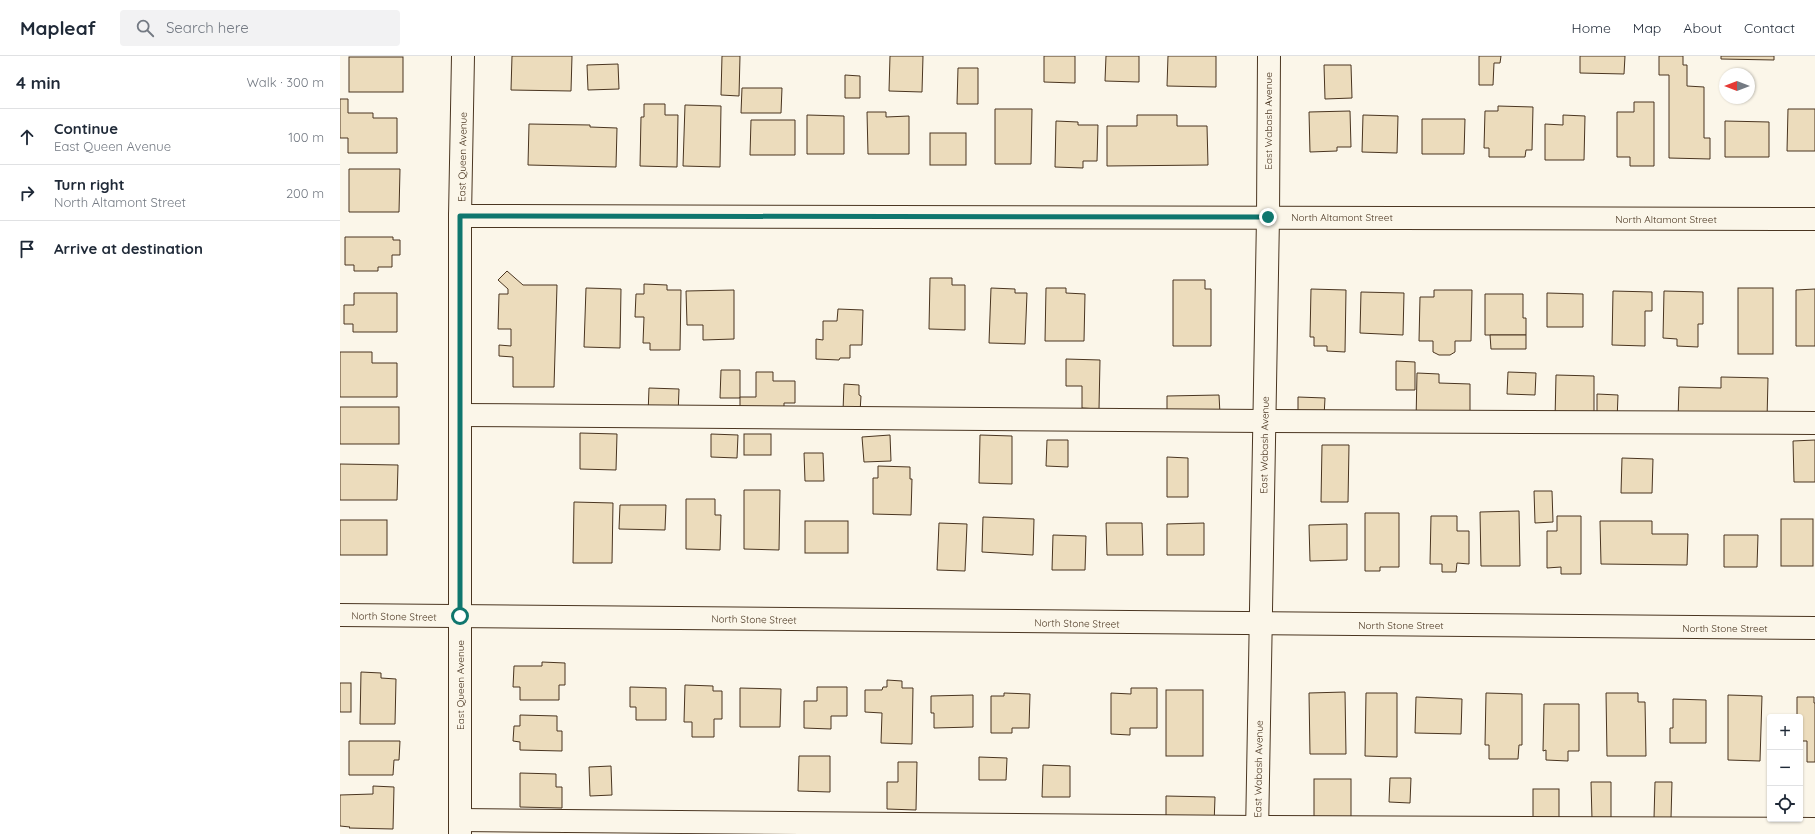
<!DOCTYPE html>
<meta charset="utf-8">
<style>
:root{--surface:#fff;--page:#f2f2f3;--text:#1f2937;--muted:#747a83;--line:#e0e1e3}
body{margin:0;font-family:Quicksand,sans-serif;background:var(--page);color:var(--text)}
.controls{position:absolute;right:12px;bottom:12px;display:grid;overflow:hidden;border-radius:4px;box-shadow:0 1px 3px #0004}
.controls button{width:36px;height:36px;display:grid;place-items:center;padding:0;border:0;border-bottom:1px solid var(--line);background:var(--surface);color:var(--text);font:20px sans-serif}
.compass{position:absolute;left:1379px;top:12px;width:36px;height:36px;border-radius:50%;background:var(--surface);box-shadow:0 1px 3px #0004;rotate:270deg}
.stop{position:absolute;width:12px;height:12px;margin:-9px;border:3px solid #0f766e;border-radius:50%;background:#fff}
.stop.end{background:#0f766e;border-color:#fff;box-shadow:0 1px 4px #0008}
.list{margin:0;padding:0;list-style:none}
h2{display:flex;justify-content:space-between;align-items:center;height:52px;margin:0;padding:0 16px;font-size:17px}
h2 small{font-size:13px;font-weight:400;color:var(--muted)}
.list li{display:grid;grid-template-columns:26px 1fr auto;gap:12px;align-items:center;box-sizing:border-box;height:56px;padding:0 16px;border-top:1px solid var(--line)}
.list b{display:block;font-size:15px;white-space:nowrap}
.list p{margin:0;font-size:13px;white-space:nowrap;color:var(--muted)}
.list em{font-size:13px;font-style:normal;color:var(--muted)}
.icon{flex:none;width:22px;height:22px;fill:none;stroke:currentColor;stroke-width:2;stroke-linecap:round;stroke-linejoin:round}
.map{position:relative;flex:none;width:1475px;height:778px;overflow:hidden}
header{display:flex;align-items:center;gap:24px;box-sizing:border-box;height:56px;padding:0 20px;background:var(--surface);border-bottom:1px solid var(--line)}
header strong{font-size:19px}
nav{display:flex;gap:22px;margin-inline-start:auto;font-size:14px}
.search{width:280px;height:36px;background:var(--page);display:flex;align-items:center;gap:10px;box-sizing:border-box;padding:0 14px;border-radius:4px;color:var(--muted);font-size:15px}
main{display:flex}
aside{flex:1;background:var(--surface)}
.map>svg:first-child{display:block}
</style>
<header>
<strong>Mapleaf</strong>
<div class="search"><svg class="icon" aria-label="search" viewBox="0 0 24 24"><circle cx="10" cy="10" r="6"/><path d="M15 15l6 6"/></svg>Search here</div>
<nav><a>Home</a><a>Map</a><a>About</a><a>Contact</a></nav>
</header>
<main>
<aside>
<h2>4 min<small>Walk · 300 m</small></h2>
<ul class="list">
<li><svg class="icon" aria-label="ahead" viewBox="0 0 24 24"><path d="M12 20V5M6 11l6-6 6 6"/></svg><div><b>Continue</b><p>East Queen Avenue</p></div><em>100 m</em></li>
<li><svg class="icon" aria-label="right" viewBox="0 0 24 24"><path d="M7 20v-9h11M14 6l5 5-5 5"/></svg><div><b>Turn right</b><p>North Altamont Street</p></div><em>200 m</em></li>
<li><svg class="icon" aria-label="arrive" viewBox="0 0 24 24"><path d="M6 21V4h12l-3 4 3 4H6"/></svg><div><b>Arrive at destination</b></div></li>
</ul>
</aside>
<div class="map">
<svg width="1475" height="778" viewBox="0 0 1475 778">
<rect width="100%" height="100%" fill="#fbf6e9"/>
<g fill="#ecdcbc" stroke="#4a3520">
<polygon points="172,0 232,0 231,35 171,34"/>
<polygon points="382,0 400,0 399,40 381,39"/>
<polygon points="550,0 583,0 582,36 549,35"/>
<polygon points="704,0 735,0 735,27 704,26"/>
<polygon points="766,0 799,0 799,26 765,25"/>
<polygon points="828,0 876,0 876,31 827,30"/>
<polygon points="1139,0 1161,0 1160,7 1154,7 1153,29 1139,29"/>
<polygon points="1240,0 1285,0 1284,18 1240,17"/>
<polygon points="1319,0 1343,0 1343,9 1347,9 1347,30 1364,31 1364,82 1370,82 1370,103 1329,102 1329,19 1319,19"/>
<polygon points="1381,0 1434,0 1434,4 1381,3"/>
<rect x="9" y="1" width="54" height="35"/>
<polygon points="278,8 279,33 248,34 247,9"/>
<polygon points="984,9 1011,9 1012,42 985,43"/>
<polygon points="618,12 638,12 638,48 617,48"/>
<polygon points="505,19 520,20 520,42 505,42"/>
<polygon points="402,32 442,32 441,57 401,57"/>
<polygon points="0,43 8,43 8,57 33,57 33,62 57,62 57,97 8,97 8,82 0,82"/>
<polygon points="1294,46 1314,46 1314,110 1290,110 1290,101 1277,101 1277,56 1294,56"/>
<polygon points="304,48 325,48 325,59 338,59 337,111 300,110 301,61 304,61"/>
<polygon points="345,49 381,50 380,111 343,110"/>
<polygon points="1158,50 1193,51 1192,94 1186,94 1185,101 1149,101 1149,92 1144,92 1145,55 1158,55"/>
<polygon points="655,53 692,53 691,108 655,108"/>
<polygon points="1448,53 1475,53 1475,95 1447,95"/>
<polygon points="1010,55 1011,91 997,91 997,95 970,96 969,56"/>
<polygon points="527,56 546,56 546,61 569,60 569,98 528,98"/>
<polygon points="467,59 504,60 504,98 467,98"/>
<polygon points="797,59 837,59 837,70 867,70 868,109 767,110 767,70 797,70"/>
<polygon points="1023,59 1058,60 1057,97 1022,96"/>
<polygon points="1223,59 1245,60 1244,104 1205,104 1205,68 1223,69"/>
<polygon points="1082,63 1125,63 1124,98 1082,98"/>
<polygon points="411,64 455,64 455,99 410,99"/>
<polygon points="716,65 738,66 738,69 758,69 757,105 743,105 743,112 715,111"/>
<polygon points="1385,65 1429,66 1429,101 1385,101"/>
<polygon points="189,68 250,69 250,71 277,72 276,111 188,109"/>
<rect x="590" y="77" width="36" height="32"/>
<polygon points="9,113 60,113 59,156 9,156"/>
<polygon points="5,181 53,181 53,184 60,184 60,199 52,199 52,211 38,211 38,215 14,215 14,209 5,209"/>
<polygon points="167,215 183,229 217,229 214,331 173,331 173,301 159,300 159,289 171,290 171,273 158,273 159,238 168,238 168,233 158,224"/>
<polygon points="590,222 612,222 612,229 625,229 625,274 589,273"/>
<polygon points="833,224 865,224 865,233 871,233 871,290 833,290"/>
<polygon points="304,228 327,229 327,234 341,234 340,294 310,294 310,287 303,287 304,261 295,261 296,238 304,238"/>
<polygon points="246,232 281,233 280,292 244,291"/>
<polygon points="651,232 675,233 675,237 687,237 685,288 649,287"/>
<polygon points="706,232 726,232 726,237 745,238 744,285 705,285"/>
<rect x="1398" y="232" width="35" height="66"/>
<polygon points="971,233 1006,234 1005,296 987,295 987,290 974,290 974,281 970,281"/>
<polygon points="1475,233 1475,290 1456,290 1456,234"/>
<polygon points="394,234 394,283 363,284 363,269 347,269 346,235"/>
<polygon points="1094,234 1132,234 1131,285 1115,285 1115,296 1110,299 1099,299 1093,296 1093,285 1079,285 1080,241 1094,241"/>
<polygon points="1273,235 1312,236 1312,255 1305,255 1305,290 1272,289"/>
<polygon points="1324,235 1363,236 1363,268 1358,268 1358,291 1337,290 1337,283 1323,282"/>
<polygon points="1021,236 1064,237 1063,279 1020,277"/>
<polygon points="14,237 57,237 57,276 13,276 13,268 4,268 4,249 14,249"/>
<polygon points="1207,237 1243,238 1243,271 1207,271"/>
<polygon points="1145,238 1183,238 1183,262 1186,262 1186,279 1145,279"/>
<polygon points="498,253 523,254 522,289 510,289 510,302 500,302 499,304 476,303 476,283 483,284 483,265 497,265"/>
<polygon points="1150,279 1186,279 1186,293 1151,293"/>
<polygon points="0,296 32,296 32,307 57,307 57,341 0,341"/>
<polygon points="726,303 760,304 759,353 742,352 742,330 726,330"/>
<polygon points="1056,305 1075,306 1075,334 1056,334"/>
<polygon points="381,314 400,314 400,342 380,342"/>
<polygon points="416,316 433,316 433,325 455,325 455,347 444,347 444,359 400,358 400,341 416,341"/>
<polygon points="1168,316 1196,317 1195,339 1167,338"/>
<polygon points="1077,317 1099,318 1099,327 1130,328 1130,366 1076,365"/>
<polygon points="1216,319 1254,320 1254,364 1215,363"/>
<polygon points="1381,321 1428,322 1427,364 1338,363 1339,331 1381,332"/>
<polygon points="504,328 519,329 519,339 521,340 520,356 503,355"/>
<polygon points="309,332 339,333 338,359 308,359"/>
<polygon points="1257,338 1278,339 1277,365 1257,364"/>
<polygon points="879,339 880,358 827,359 827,340"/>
<polygon points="958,341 985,342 984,361 958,360"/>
<rect x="0" y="351" width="59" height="37"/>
<polygon points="240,377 277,378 276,414 240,413"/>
<polygon points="371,378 398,379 397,402 371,401"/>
<rect x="404" y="378" width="27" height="21"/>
<polygon points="550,379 551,405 524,406 522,381"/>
<polygon points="640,379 672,380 672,428 639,427"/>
<polygon points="707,384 728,384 728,411 706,410"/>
<polygon points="1475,384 1475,426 1454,426 1453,385"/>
<polygon points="982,389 1009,389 1008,446 981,446"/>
<polygon points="464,397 483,397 484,425 465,425"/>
<polygon points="827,401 848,402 848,441 827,441"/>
<polygon points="1282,402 1313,403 1312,437 1281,437"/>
<polygon points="0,408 58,409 57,444 0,444"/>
<polygon points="538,410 570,411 570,423 572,423 571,459 533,458 533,422 538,422"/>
<polygon points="404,434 440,434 439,494 404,493"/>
<polygon points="1194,435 1212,435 1213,466 1195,467"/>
<polygon points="346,443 375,443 375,459 381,459 380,494 346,493"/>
<polygon points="234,446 273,447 272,507 233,507"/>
<polygon points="280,449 326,449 325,474 279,473"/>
<polygon points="1179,455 1180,510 1141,510 1140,456"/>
<polygon points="1025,457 1059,457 1059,511 1040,511 1040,515 1025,515"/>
<polygon points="1091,460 1117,460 1117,475 1129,475 1129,508 1117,507 1116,516 1102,516 1102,508 1090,508"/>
<polygon points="1217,460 1241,460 1241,518 1221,518 1221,511 1207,512 1207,475 1217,475"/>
<polygon points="643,461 694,463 693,499 642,496"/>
<rect x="1441" y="463" width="32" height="47"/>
<rect x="0" y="464" width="47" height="35"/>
<rect x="465" y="465" width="43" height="32"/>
<polygon points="1260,465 1312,465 1312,478 1348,478 1347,509 1261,508"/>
<polygon points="599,467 627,468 625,515 597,514"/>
<polygon points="766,467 802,467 803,499 767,499"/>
<polygon points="864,467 864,499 827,499 827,468"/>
<polygon points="1007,468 1007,504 970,505 969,469"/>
<polygon points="713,479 746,480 745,514 712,514"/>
<polygon points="1384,479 1418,479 1417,511 1384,511"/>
<polygon points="202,606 225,607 225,629 219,629 219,644 180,644 180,631 173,631 174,610 202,610"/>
<polygon points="21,616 41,617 41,622 56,623 55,668 20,668"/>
<polygon points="547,624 562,625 562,632 573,632 572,688 541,687 542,657 525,656 525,634 542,634 543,631 547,631"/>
<rect x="0" y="627" width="11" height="29"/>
<polygon points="345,629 373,630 373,635 382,635 382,663 374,663 374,681 352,681 352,666 344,666"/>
<polygon points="290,631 326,632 326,664 296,664 296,651 290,651"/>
<polygon points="477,631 507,631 507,660 491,660 491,673 464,672 464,645 477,645"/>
<polygon points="400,632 441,633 440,671 400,671"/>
<polygon points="791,632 817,632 817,672 790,672 790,679 771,678 771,637 791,638"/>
<rect x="826" y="634" width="37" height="66"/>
<polygon points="1005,636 1006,698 970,698 969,637"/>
<polygon points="664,637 690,638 689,672 672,672 672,677 651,677 651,640 664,640"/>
<polygon points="1026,637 1057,637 1057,701 1025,700"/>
<polygon points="1146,637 1182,638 1182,689 1179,689 1178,703 1149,703 1149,689 1145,689"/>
<polygon points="1266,637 1298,637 1298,646 1305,646 1306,700 1267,700"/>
<polygon points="633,639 633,671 594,672 594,657 591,657 591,640"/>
<polygon points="1388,639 1422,640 1420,705 1388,704"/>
<polygon points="1076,641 1122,643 1121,678 1075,677"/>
<polygon points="1457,641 1474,641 1474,647 1475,647 1475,706 1467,706 1467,685 1460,685 1460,661 1457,661"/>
<polygon points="1333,643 1366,644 1366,687 1330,687 1330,672 1333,672"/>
<polygon points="1204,648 1239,648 1239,695 1228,695 1228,705 1206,704 1206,694 1203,695"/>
<polygon points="180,659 217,660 217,675 222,675 222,695 180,694 180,686 173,685 174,670 180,670"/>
<polygon points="9,685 60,685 59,704 54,704 53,719 9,719"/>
<polygon points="459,700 490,700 490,736 458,735"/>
<polygon points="639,701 667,702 666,724 639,724"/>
<polygon points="558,706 577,706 576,754 547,753 547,726 558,726"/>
<polygon points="703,709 730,710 730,741 702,741"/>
<polygon points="271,710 272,739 250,740 249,711"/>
<polygon points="180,717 216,718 216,731 222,731 222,752 180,751"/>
<polygon points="1050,722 1071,722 1070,747 1049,746"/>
<rect x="974" y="723" width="37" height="40"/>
<polygon points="1251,726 1271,726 1271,763 1252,763"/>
<polygon points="1315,726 1332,726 1331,762 1314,762"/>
<polygon points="33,730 54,731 53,773 9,772 10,771 0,770 0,739 33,738"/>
<rect x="1193" y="733" width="26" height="35"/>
<polygon points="826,740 875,741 874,769 826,768"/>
</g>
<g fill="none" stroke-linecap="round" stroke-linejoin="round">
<defs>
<g id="minor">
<polyline points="120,160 1475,163"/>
<polyline points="120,359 924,365 1475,367"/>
<polyline points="0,559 1475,572"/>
<polyline points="120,764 917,771 1475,773"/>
<polyline points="120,778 120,160 123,0"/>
<polyline points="917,778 928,161 929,0"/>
</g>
</defs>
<use href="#minor" stroke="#4a3520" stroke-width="24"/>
<use href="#minor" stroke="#fbf6e9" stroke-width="22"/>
</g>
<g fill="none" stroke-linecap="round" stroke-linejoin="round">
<polyline stroke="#0f766e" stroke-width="5" points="120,560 120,160 928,161"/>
</g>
<g text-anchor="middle" stroke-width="3" stroke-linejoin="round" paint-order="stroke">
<g font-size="10" fill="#4a3520" stroke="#fbf6e9">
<text transform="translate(928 65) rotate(-90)" y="4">East Wabash Avenue</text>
<text transform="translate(122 101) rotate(-89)" y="4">East Queen Avenue</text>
<text x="1002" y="165">North Altamont Street</text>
<text x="1326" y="167">North Altamont Street</text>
<text transform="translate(924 389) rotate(-89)" y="4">East Wabash Avenue</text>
<text transform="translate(54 560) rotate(1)" y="4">North Stone Street</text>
<text transform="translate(414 563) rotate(1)" y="4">North Stone Street</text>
<text transform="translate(737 567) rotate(1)" y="4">North Stone Street</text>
<text x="1061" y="573">North Stone Street</text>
<text x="1385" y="576">North Stone Street</text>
<text transform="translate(120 629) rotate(-90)" y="4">East Queen Avenue</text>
<text transform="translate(918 713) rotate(-89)" y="4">East Wabash Avenue</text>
</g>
</g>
</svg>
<div class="controls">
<button>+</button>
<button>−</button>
<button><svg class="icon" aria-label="locate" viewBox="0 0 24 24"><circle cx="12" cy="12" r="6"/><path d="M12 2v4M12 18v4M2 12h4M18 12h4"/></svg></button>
</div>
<svg class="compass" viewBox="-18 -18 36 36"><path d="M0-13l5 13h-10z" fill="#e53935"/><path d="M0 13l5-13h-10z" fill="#747a83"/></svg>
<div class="stop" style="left:120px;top:560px"></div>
<div class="stop end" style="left:928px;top:161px"></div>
</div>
</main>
